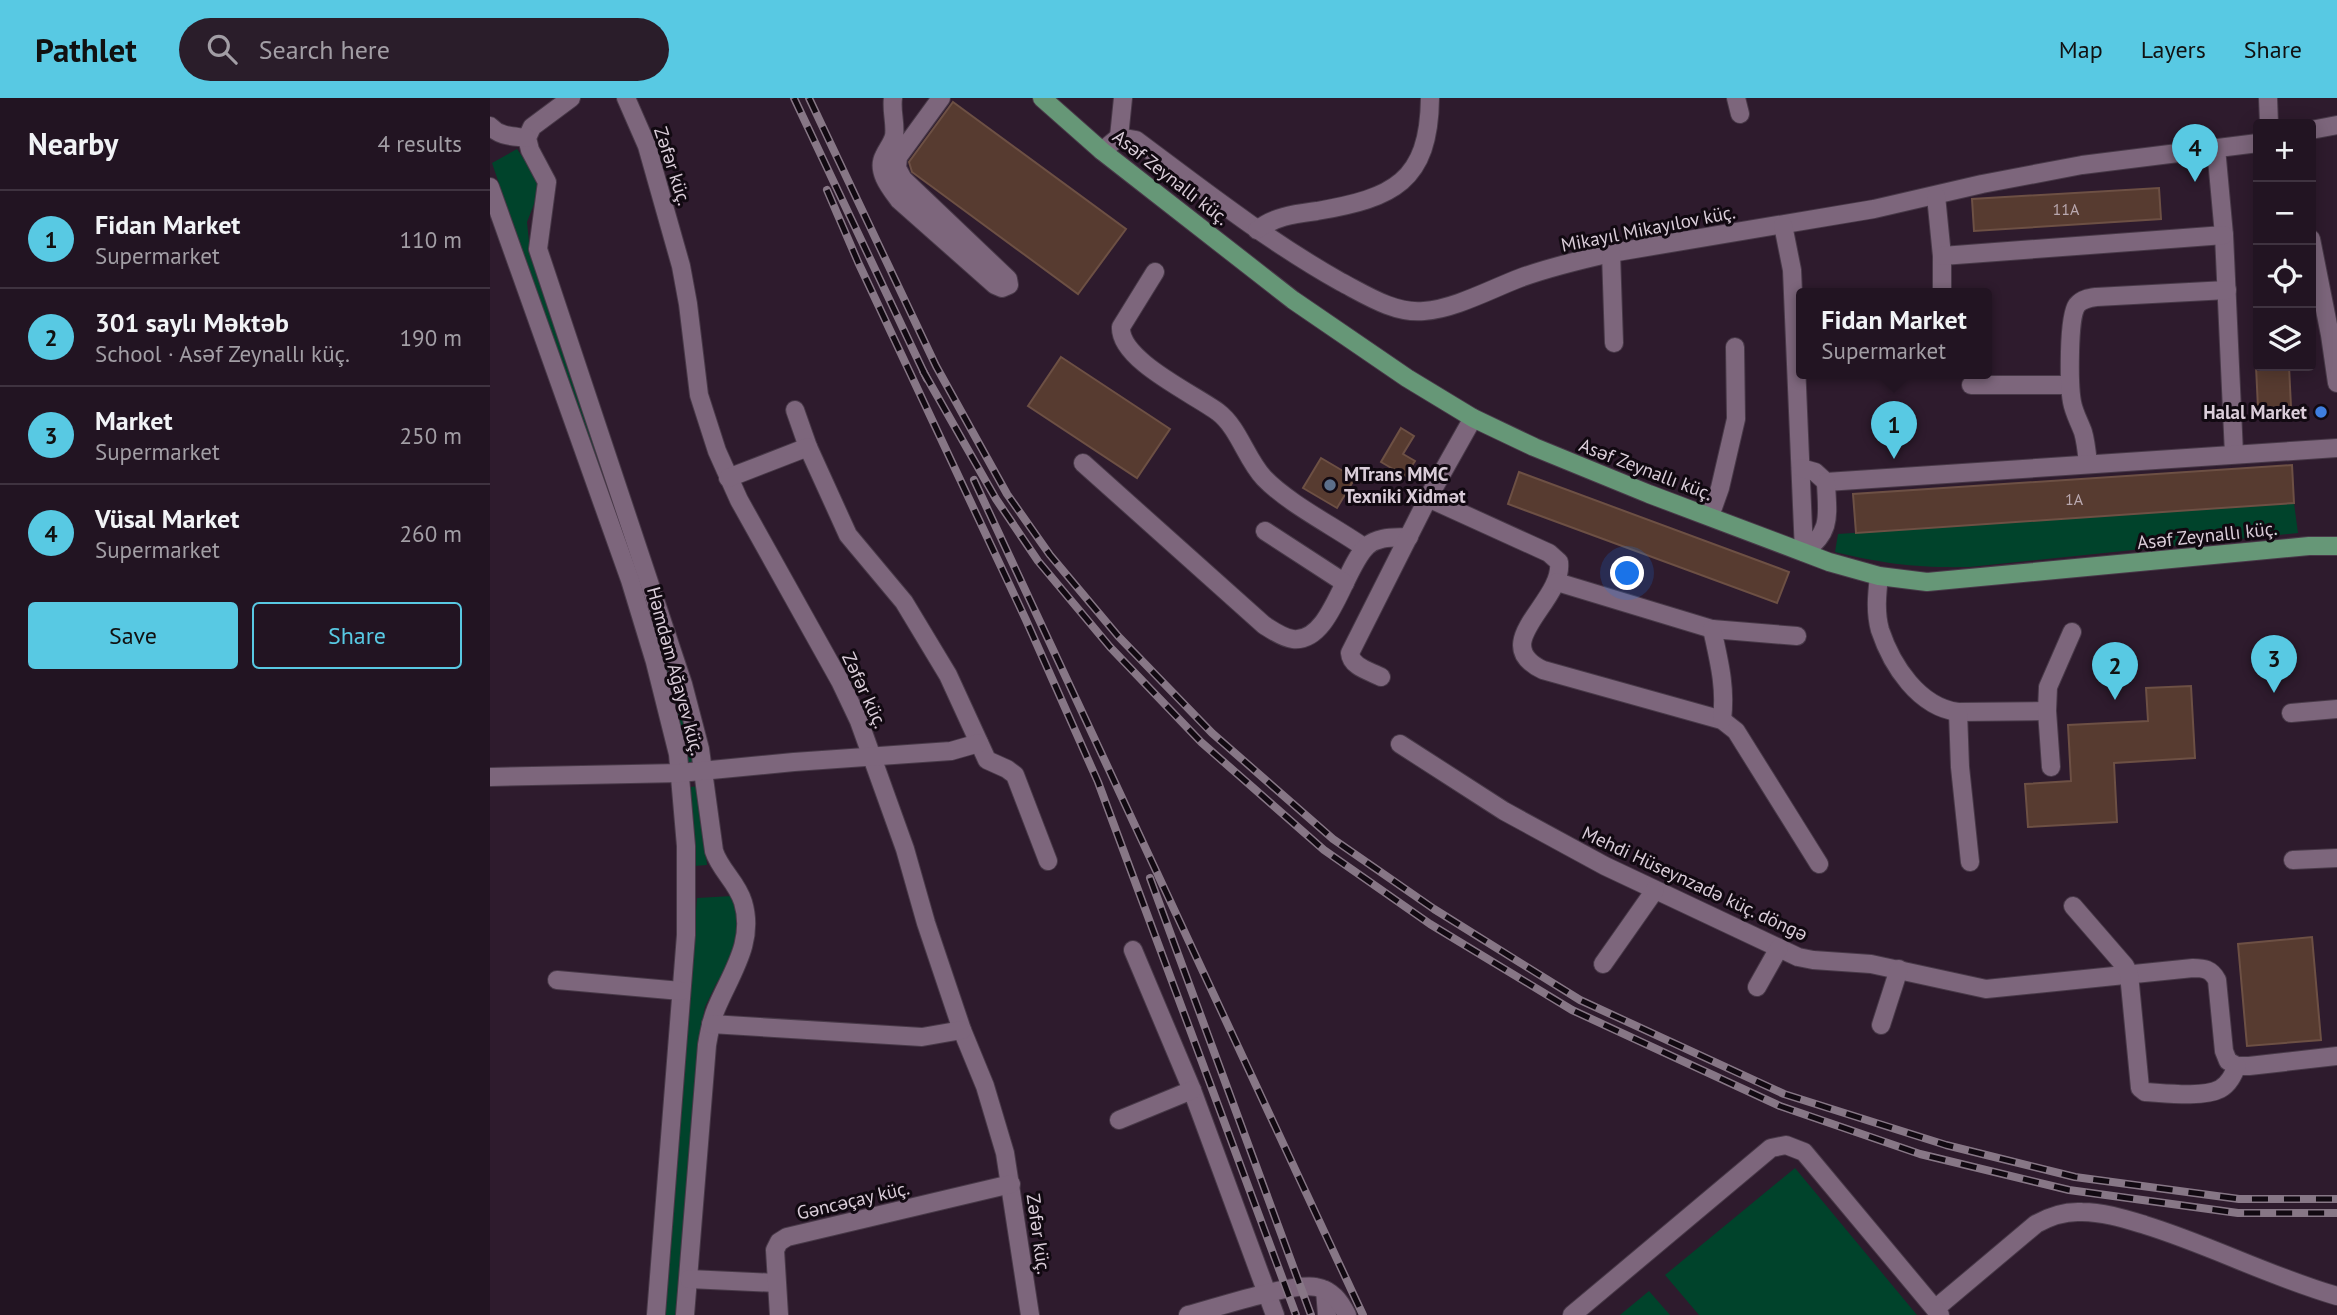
<!DOCTYPE html>
<meta charset="utf-8">
<style>
:root{--surface:#221422;--page:#2a1d2a;--text:#f1f3f6;--muted:#a29ea5;--line:#3f3340;--accent:#58c9e3}
body{margin:0;font-family:"PT Sans",sans-serif;background:var(--page);color:var(--text)}
.controls{position:absolute;right:21px;top:21px;display:grid;overflow:hidden;border-radius:7px;box-shadow:0 4px 18px #0003}
.controls button{width:63px;height:63px;display:grid;place-items:center;padding:0;border:0;border-bottom:2px solid var(--line);background:var(--surface);color:var(--text);font:35px sans-serif}
.you{position:absolute;left:1138px;top:476px;width:24px;height:24px;margin:-18px;border:5px solid #fff;border-radius:50%;background:#1a73e8;box-shadow:0 0 0 10px #1a73e833}
.badge{display:grid;place-items:center;width:46px;height:46px;border-radius:50%;background:var(--accent);color:#111;font-size:23px;font-weight:700}
.pin{position:absolute;translate:-50% -58px;filter:drop-shadow(0 2px 4px #0008)}
.pin::after{content:'';position:absolute;top:37px;width:24px;height:21px;background:inherit;clip-path:polygon(0 0,100% 0,50% 100%)}
.popup{position:absolute;left:1306px;top:190px;width:196px;height:91px;box-sizing:border-box;display:grid;place-content:center;border-radius:7px;background:var(--surface);filter:drop-shadow(0 2px 5px #0005);font-size:23px;white-space:nowrap;color:var(--muted)}
.popup b{font-size:26px;color:var(--text)}
.popup::after{content:'';position:absolute;left:50%;top:100%;margin-left:-14px;border:14px solid transparent;border-top-color:var(--surface)}
.list{margin:0;padding:0;list-style:none}
h2{display:flex;justify-content:space-between;align-items:center;height:91px;margin:0;padding:0 28px;font-size:30px}
h2 small{font-size:23px;font-weight:400;color:var(--muted)}
.list li{display:grid;grid-template-columns:46px 1fr auto;gap:21px;align-items:center;box-sizing:border-box;height:98px;padding:0 28px;border-top:2px solid var(--line)}
.list b{display:block;font-size:26px;white-space:nowrap}
.list p{margin:0;font-size:23px;white-space:nowrap;color:var(--muted)}
.list em{font-size:23px;font-style:normal;color:var(--muted)}
.actions{display:flex;gap:14px;padding:21px 28px}
.actions a{flex:1;padding:16px 0;border:2px solid var(--accent);border-radius:7px;text-align:center;font-size:24px;color:var(--accent)}
.actions .main{background:var(--accent);color:#111}
.icon{flex:none;width:38px;height:38px;fill:none;stroke:currentColor;stroke-width:2;stroke-linecap:round;stroke-linejoin:round}
.map{position:relative;flex:none;width:1847px;height:1217px;overflow:hidden}
header{display:flex;align-items:center;gap:42px;box-sizing:border-box;height:98px;padding:0 35px;background:var(--accent);color:#111}
header strong{font-size:33px}
nav{display:flex;gap:38px;margin-inline-start:auto;font-size:24px}
.search{width:490px;height:63px;background:var(--page);display:flex;align-items:center;gap:18px;box-sizing:border-box;padding:0 24px;border-radius:38px;color:var(--muted);font-size:26px}
main{display:flex}
aside{flex:1;background:var(--surface)}
.map>svg:first-child{display:block}
</style>
<header>
<strong>Pathlet</strong>
<div class="search"><svg class="icon" aria-label="search" viewBox="0 0 24 24"><circle cx="10" cy="10" r="6"/><path d="M15 15l6 6"/></svg>Search here</div>
<nav><a>Map</a><a>Layers</a><a>Share</a></nav>
</header>
<main>
<aside>
<h2>Nearby<small>4 results</small></h2>
<ul class="list">
<li><span class="badge">1</span><div><b>Fidan Market</b><p>Supermarket</p></div><em>110 m</em></li>
<li><span class="badge">2</span><div><b>301 saylı Məktəb</b><p>School · Asəf Zeynallı küç.</p></div><em>190 m</em></li>
<li><span class="badge">3</span><div><b>Market</b><p>Supermarket</p></div><em>250 m</em></li>
<li><span class="badge">4</span><div><b>Vüsal Market</b><p>Supermarket</p></div><em>260 m</em></li>
</ul>
<div class="actions"><a class="main">Save</a><a>Share</a></div>
</aside>
<div class="map">
<svg width="1847" height="1217" viewBox="0 0 1847 1217">
<rect width="100%" height="100%" fill="#2e1b2d"/>
<g fill="#00432b">
<polygon points="27,51 48,81 48,96 37,124 39,144 146,456 207,664 197,665 179,584 2,65"/>
<path d="M 1804,405 L 1808,435 L 1479,469 C 1427,470 1395,466 1345,454 L 1348,436 Z"/>
<polygon points="209,688 217,767 204,768 200,689"/>
<polygon points="242,798 249,815 247,842 241,863 226,886 215,909 207,954 188,1217 174,1217 207,800"/>
<polygon points="1305,1070 1427,1217 1209,1217 1175,1177"/>
<polygon points="1159,1193 1180,1217 1130,1217"/>
</g>
<g fill="#573b30" stroke="#6d5044" stroke-width="2">
<polygon points="463,4 636,131 588,196 422,74 419,64"/>
<polygon points="1669,90 1671,121 1484,133 1482,101"/>
<polygon points="571,259 680,331 647,380 538,308"/>
<polygon points="1766,268 1799,268 1801,309 1768,310"/>
<polygon points="911,330 924,338 913,356 925,363 915,378 891,364"/>
<polygon points="831,360 865,380 847,410 813,390"/>
<polygon points="1802,367 1804,405 1366,435 1363,396"/>
<polygon points="1029,374 1299,474 1287,505 1018,406"/>
<polygon points="1701,588 1705,660 1624,665 1627,724 1538,729 1535,686 1581,683 1578,627 1658,623 1656,590"/>
<polygon points="1822,839 1831,942 1757,948 1748,846"/>
</g>
<g fill="none" stroke-linecap="round" stroke-linejoin="round">
<defs>
<g id="minor">
<path d="M 81,0 L 42,29 L 37,40 L 40,52 L 57,84 L 48,151 L 193,586 L 210,651 L 224,753 C 230,772 247,784 253,804 C 265,844 241,875 226,911 C 221,923 219,935 217,947 L 195,1217"/>
<polyline points="136,0 157,48 191,168 198,206 209,297 227,353 249,402 350,583 369,623 415,751 436,825 472,932 495,988 515,1055 540,1217"/>
<path d="M 403,0 C 401,13 406,26 404,38 C 402,46 397,51 394,58 C 386,73 400,90 409,102 L 505,187 L 512,190 L 519,187 L 518,181 L 413,81 L 407,70 L 408,59 L 451,0"/>
<polyline points="1246,0 1250,16"/>
<polyline points="1778,0 1779,26"/>
<path d="M 0,28 C 10,39 23,38 37,40"/>
<polyline points="1821,32 1847,27"/>
<polyline points="629,39 633,0"/>
<polyline points="1726,50 1734,137 1744,356"/>
<path d="M 612,53 L 629,39 L 646,42 C 713,92 778,143 851,184 C 876,197 905,216 934,213 C 964,211 1001,191 1030,180 C 1060,169 1090,162 1121,155 L 1384,111 L 1492,86 L 1592,67 L 1768,45"/>
<polyline points="0,89 140,482 165,564 188,656 196,748 196,837 166,1217"/>
<polyline points="1446,98 1452,158 1452,195"/>
<polyline points="1293,127 1302,172 1314,454"/>
<path d="M 767,132 C 785,118 805,116 827,113 C 903,100 939,84 940,0"/>
<polyline points="1821,141 1840,237 1847,285"/>
<polyline points="1121,155 1124,245"/>
<polyline points="1452,158 1734,137"/>
<path d="M 665,174 L 631,229 C 629,262 704,296 728,314 C 749,330 756,361 774,380 C 799,406 845,429 875,450"/>
<polyline points="1481,287 1580,287"/>
<polyline points="305,312 318,349"/>
<path d="M 593,365 L 774,527 C 782,532 793,540 803,541 C 841,545 854,469 877,448 C 889,438 904,440 919,439"/>
<path d="M 1598,366 C 1597,356 1596,344 1593,334 C 1589,323 1584,315 1582,304 C 1579,288 1578,219 1587,207 C 1592,201 1599,200 1606,199 L 1737,192"/>
<polyline points="1311,370 1325,374 1336,384 1847,350"/>
<polyline points="238,380 318,349 358,437 414,504 458,577 497,662 517,671 525,677 558,763"/>
<path d="M 938,400 L 1059,455 L 1069,464 C 1074,504 996,545 1053,572 L 1232,622 L 1246,633 L 1329,766"/>
<polyline points="1220,418 1230,390 1246,321 1245,249"/>
<polyline points="775,433 855,485"/>
<path d="M 1314,454 C 1343,433 1337,416 1336,384"/>
<path d="M 1389,478 C 1387,496 1385,514 1390,532 C 1402,568 1429,609 1468,614 L 1557,613"/>
<polyline points="1067,484 1222,531 1307,538"/>
<path d="M 1222,531 C 1229,563 1236,589 1232,622"/>
<path d="M 891,579 C 880,573 861,569 860,555 L 938,400 L 983,320"/>
<polyline points="1468,614 1470,669 1480,764"/>
<polyline points="1801,615 1847,611"/>
<path d="M 910,646 L 1014,713 L 1115,768 L 1308,859 L 1323,862 L 1381,866 L 1496,891 L 1703,870 C 1714,870 1721,871 1727,882 L 1734,953 L 1738,963 L 1747,968 L 1759,968 L 1847,958"/>
<polyline points="1561,669 1557,613 1558,589 1582,534"/>
<polyline points="0,679 190,675 304,664 461,653 489,645"/>
<polyline points="1803,762 1847,760"/>
<path d="M 1583,808 L 1635,868 L 1639,876 L 1650,990 L 1655,994 C 1674,995 1713,1000 1730,991 C 1739,986 1743,977 1747,968"/>
<polyline points="643,852 702,992 785,1217"/>
<polyline points="1113,866 1165,792"/>
<polyline points="67,882 191,893"/>
<polyline points="1267,889 1289,850"/>
<polyline points="221,926 432,939 472,932"/>
<polyline points="1391,927 1409,871"/>
<polyline points="629,1022 702,992"/>
<polyline points="199,1181 286,1185"/>
<polyline points="835,1192 837,1217"/>
<path d="M 1445,1211 L 1546,1126 C 1560,1118 1575,1113 1592,1114 C 1613,1114 1635,1121 1655,1127 C 1720,1147 1781,1179 1847,1198"/>
<polyline points="289,1217 285,1152 289,1144 297,1139 521,1086"/>
<path d="M 698,1217 C 725,1210 803,1184 826,1189 C 842,1192 850,1203 857,1217"/>
<polyline points="1082,1217 1281,1050 1296,1047 1314,1054 1450,1217"/>
</g>
<polyline id="major" points="552,0 612,53 803,202 917,280 983,320 1044,349 1159,396 1339,464 1389,478 1437,484 1819,448 1847,448"/>
</defs>
<use href="#minor" stroke="#483948" stroke-width="20"/>
<use href="#major" stroke="#483948" stroke-width="20"/>
<use href="#minor" stroke="#7d667c" stroke-width="18"/>
<use href="#major" stroke="#669777" stroke-width="18"/>
<defs>
<g id="rail">
<polyline points="304,0 437,281"/>
<polyline points="319,0 446,268 517,396 560,457 628,538 722,635 843,741 944,811 1090,902 1294,996 1456,1047 1585,1079 1749,1101 1847,1101"/>
<polyline points="337,92 368,164 536,522 608,684 806,1217"/>
<polyline points="433,273 506,401 548,463 620,549 711,644 834,752 940,826 1082,912 1290,1008 1430,1056 1579,1092 1748,1115 1847,1115"/>
<polyline points="484,382 873,1217"/>
<polyline points="660,780 821,1217"/>
</g>
</defs>
<use href="#rail" stroke="#877786" stroke-width="8"/>
<use href="#rail" stroke="#110911" stroke-width="5" stroke-dasharray="16" stroke-linecap="butt"/>
</g>
<circle fill="#3f7fe0" stroke="#110911" stroke-width="2.5" cx="1831" cy="314" r="7"/>
<circle fill="#5c6f8a" stroke="#110911" stroke-width="2.5" cx="840" cy="387" r="7"/>
<g text-anchor="middle" stroke-width="6" stroke-linejoin="round" paint-order="stroke">
<g font-size="16" fill="#b9a8af">
<text x="1576" y="117">11A</text>
<text x="1584" y="407">1A</text>
</g>
<g font-size="19" fill="#dacdd9" stroke="#110911">
<text transform="translate(183 68) rotate(72)" y="7">Zəfər küç.</text>
<text transform="translate(681 79) rotate(38)" y="7">Asəf Zeynallı küç.</text>
<text transform="translate(1158 130) rotate(-11)" y="7">Mikayıl Mikayılov küç.</text>
<text transform="translate(1156 371) rotate(21)" y="7">Asəf Zeynallı küç.</text>
<text transform="translate(1717 437) rotate(-6)" y="7">Asəf Zeynallı küç.</text>
<text transform="translate(186 573) rotate(75)" y="7">Həmdəm Ağayev küç.</text>
<text transform="translate(375 592) rotate(65)" y="7">Zəfər küç.</text>
<text transform="translate(1205 785) rotate(25)" y="7">Mehdi Hüseynzadə küç. döngə</text>
<text transform="translate(363 1102) rotate(-13)" y="7">Gəncəçay küç.</text>
<text transform="translate(549 1136) rotate(82)" y="7">Zəfər küç.</text>
</g>
<g font-size="19" font-weight="bold" fill="#dacdd9" stroke="#110911" text-anchor="end">
<text x="1817" y="321">Halal Market</text>
<text x="854" y="383" text-anchor="start">MTrans MMC<tspan x="854" dy="22">Texniki Xidmət</tspan></text>
</g>
</g>
</svg>
<div class="controls">
<button>+</button>
<button>−</button>
<button><svg class="icon" aria-label="locate" viewBox="0 0 24 24"><circle cx="12" cy="12" r="6"/><path d="M12 2v4M12 18v4M2 12h4M18 12h4"/></svg></button>
<button><svg class="icon" aria-label="layers" viewBox="0 0 24 24"><path d="M12 4l9 5-9 5-9-5zM3 14l9 5 9-5"/></svg></button>
</div>
<div class="you"></div>
<div class="pin badge" style="left:1404px;top:361px">1</div>
<div class="popup"><b>Fidan Market</b>Supermarket</div>
<div class="pin badge" style="left:1625px;top:602px">2</div>
<div class="pin badge" style="left:1784px;top:595px">3</div>
<div class="pin badge" style="left:1705px;top:84px">4</div>
</div>
</main>
